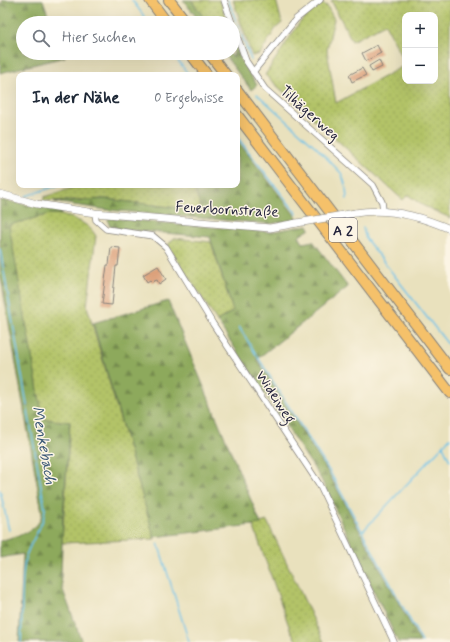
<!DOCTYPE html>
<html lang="de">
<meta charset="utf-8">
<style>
:root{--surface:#fff;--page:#f2f2f3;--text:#1f2937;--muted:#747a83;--line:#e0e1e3}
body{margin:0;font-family:Mynerve,sans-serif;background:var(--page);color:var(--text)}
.controls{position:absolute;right:12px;top:12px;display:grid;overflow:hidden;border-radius:8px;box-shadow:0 4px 16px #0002}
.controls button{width:36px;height:36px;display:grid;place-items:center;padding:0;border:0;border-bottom:1px solid var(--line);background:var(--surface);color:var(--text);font:20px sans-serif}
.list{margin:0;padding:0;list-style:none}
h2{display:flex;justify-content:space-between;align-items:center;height:52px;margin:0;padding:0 16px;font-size:17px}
h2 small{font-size:13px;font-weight:400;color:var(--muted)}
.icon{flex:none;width:22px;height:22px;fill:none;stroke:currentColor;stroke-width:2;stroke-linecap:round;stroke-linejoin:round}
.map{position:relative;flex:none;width:450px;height:642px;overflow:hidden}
.search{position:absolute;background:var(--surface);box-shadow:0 4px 16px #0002;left:16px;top:16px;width:224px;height:44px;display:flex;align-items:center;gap:10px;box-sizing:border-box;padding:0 14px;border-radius:22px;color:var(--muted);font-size:15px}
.panel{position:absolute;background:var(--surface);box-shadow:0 4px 16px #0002;left:16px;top:72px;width:224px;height:116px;border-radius:8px}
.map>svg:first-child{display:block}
</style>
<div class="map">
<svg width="450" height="642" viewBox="0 0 450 642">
<defs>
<pattern id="grass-dots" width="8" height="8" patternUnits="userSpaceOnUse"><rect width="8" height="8" fill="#b2c367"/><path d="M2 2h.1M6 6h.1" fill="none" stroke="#99a75a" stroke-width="1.8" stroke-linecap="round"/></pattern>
<pattern id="forest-firs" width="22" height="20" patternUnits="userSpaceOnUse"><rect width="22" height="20" fill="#8da95c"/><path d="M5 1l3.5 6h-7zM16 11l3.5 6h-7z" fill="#73894d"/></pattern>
</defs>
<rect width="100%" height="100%" fill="#fcf5e5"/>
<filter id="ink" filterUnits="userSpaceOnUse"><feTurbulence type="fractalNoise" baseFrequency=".025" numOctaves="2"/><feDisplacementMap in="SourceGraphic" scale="8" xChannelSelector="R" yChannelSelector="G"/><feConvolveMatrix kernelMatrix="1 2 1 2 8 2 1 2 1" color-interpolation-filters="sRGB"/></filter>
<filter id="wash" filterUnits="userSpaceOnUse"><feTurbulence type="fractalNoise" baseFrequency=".012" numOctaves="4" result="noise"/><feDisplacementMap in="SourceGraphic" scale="16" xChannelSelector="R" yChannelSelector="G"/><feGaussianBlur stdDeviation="0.9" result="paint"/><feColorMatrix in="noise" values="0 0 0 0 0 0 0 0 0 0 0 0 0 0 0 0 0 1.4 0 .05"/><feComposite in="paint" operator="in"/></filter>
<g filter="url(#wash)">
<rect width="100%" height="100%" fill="#e9e1bd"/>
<g fill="url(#grass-dots)" stroke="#6a7251">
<polygon points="191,0 220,0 228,23 208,23"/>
<polygon points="233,0 276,0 282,23 276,28 260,54 252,56"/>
<polygon points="331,0 450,0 450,218 422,205 408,195 403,200 265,75 300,22 320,3 327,6 334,19 327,50 336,103 405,65 405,81 435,81 435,15 405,15 405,62 385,24 352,41"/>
<polygon points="81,185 193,185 202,211 106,199 43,201 44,197"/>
<path d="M 50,214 C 65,214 88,221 96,236 L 87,306 L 155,539 L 62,543 L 70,422 L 43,419 L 8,225 Z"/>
<polygon points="174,238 211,242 233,311 217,321 168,245"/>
<polygon points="267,521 324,642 297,642 290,629 253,525"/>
</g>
<g fill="url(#forest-firs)" stroke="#58664c">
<polygon points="2,0 43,0 51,23 23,23 23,53 63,53 65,57 0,73 0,4 3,2"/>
<polygon points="183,0 191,0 208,23 201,23"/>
<polygon points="234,39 242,62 257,85 251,90 223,53 229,53 233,57"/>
<polygon points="237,140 298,219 270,224 108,210 54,202 106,199 202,211 193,185 237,185"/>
<path d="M 0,200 L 62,211 L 62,214 L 50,214 L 9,225 L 43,419 L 70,422 L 63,515 L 61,577 L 63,590 L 82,642 L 19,642 L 23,554 L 0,558 L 0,541 C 17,535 40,533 42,512 L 0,273 Z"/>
<polygon points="108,218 270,232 308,225 310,229 299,236 303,243 313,241 348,287 257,359 329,474 420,642 398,642 321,479 217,321 233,311 210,237 118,229 109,225"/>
<polygon points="168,301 261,524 154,537 93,323"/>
</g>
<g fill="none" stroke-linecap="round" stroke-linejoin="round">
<g stroke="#6cc2e9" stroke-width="1.5">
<polyline points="132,0 149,23"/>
<polyline points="228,0 251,60"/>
<polyline points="172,53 189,75"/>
<polyline points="257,94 316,147 342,174 346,188 347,199"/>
<polyline points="237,137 297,214"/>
<polyline points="26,196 59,185"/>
<polyline points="363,228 366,239 450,347"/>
<path d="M 0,249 L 45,509 C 44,528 28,542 25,561 C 20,583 23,618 21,642"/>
<polyline points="239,327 331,474 422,642"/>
<polyline points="443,446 450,461"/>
<polyline points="0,490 9,530"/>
<polyline points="363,531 450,438"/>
<polyline points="158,543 189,642"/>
</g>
</g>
<g id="blocks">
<g fill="#db9f78">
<polygon points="377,45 381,53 366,61 362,53"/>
<polygon points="379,60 382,67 372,72 369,66"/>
<polygon points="362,68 366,75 352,82 349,75"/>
<polygon points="111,247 120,248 118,266 116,266 112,305 102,304 107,265 109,265"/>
<polygon points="158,266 166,279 159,284 157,280 152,282 150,280 147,282 143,275"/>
</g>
</g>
</g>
<g filter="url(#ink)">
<use href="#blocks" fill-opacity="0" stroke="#86827c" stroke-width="1"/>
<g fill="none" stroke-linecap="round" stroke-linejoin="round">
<defs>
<g id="minor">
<polyline points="224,0 232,23"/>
<polyline points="233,25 246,61 265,89 373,185 382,202 383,210"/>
<polyline points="253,72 296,19 320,0"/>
<polyline points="95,213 96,220 106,229 153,236 166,247 213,324 319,484 394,642"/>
</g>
<g id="tertiary">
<polyline points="0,194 37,204 95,213 270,228 297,223"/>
<path d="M 355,213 C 388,207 420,216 450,229"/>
</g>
<g id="motorway">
<polyline points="150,0 167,23"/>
<polyline points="169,0 187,23"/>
<polyline points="190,53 207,75"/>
<polyline points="209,53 226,75"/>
<polyline points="237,90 450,369"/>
<polyline points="237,115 450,393"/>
</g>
</defs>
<use href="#minor" stroke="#86827c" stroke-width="7"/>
<use href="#tertiary" stroke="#86827c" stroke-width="8"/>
<use href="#motorway" stroke="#86827c" stroke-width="12"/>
<use href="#minor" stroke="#fff" stroke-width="5.5"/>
<use href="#tertiary" stroke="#fff" stroke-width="7"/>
<use href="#motorway" stroke="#f5c16b" stroke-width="10"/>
<defs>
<polyline id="tertiary-bridge" points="297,223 355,213"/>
</defs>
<use href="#tertiary-bridge" stroke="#86827c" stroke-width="8" stroke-linecap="butt"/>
<use href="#tertiary-bridge" stroke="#fff" stroke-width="7"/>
</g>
</g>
<g text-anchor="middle" stroke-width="3" stroke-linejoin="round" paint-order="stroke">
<rect fill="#fcf5e5" stroke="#63616e" stroke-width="1" x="329" y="218" width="28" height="24" rx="3"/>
<g font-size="14" font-weight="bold" fill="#22223b">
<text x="343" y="235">A 2</text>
</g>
<g font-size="15" fill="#22223b" stroke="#fcf5e5">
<text transform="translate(310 113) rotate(42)" y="5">Tilhägerweg</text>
<text transform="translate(227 209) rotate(3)" y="5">Feuerbornstraße</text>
<text transform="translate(276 397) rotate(57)" y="5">Wideiweg</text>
</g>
<g font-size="16" font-style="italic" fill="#3c5a78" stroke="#fcf5e5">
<text transform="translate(45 445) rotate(80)" y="6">Menkebach</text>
</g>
</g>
</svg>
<div class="controls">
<button>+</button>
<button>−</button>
</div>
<div class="search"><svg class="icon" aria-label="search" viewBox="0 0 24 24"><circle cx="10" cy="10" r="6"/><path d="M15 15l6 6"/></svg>Hier suchen</div>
<section class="panel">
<h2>In der Nähe<small>0 Ergebnisse</small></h2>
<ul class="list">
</ul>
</section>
</div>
